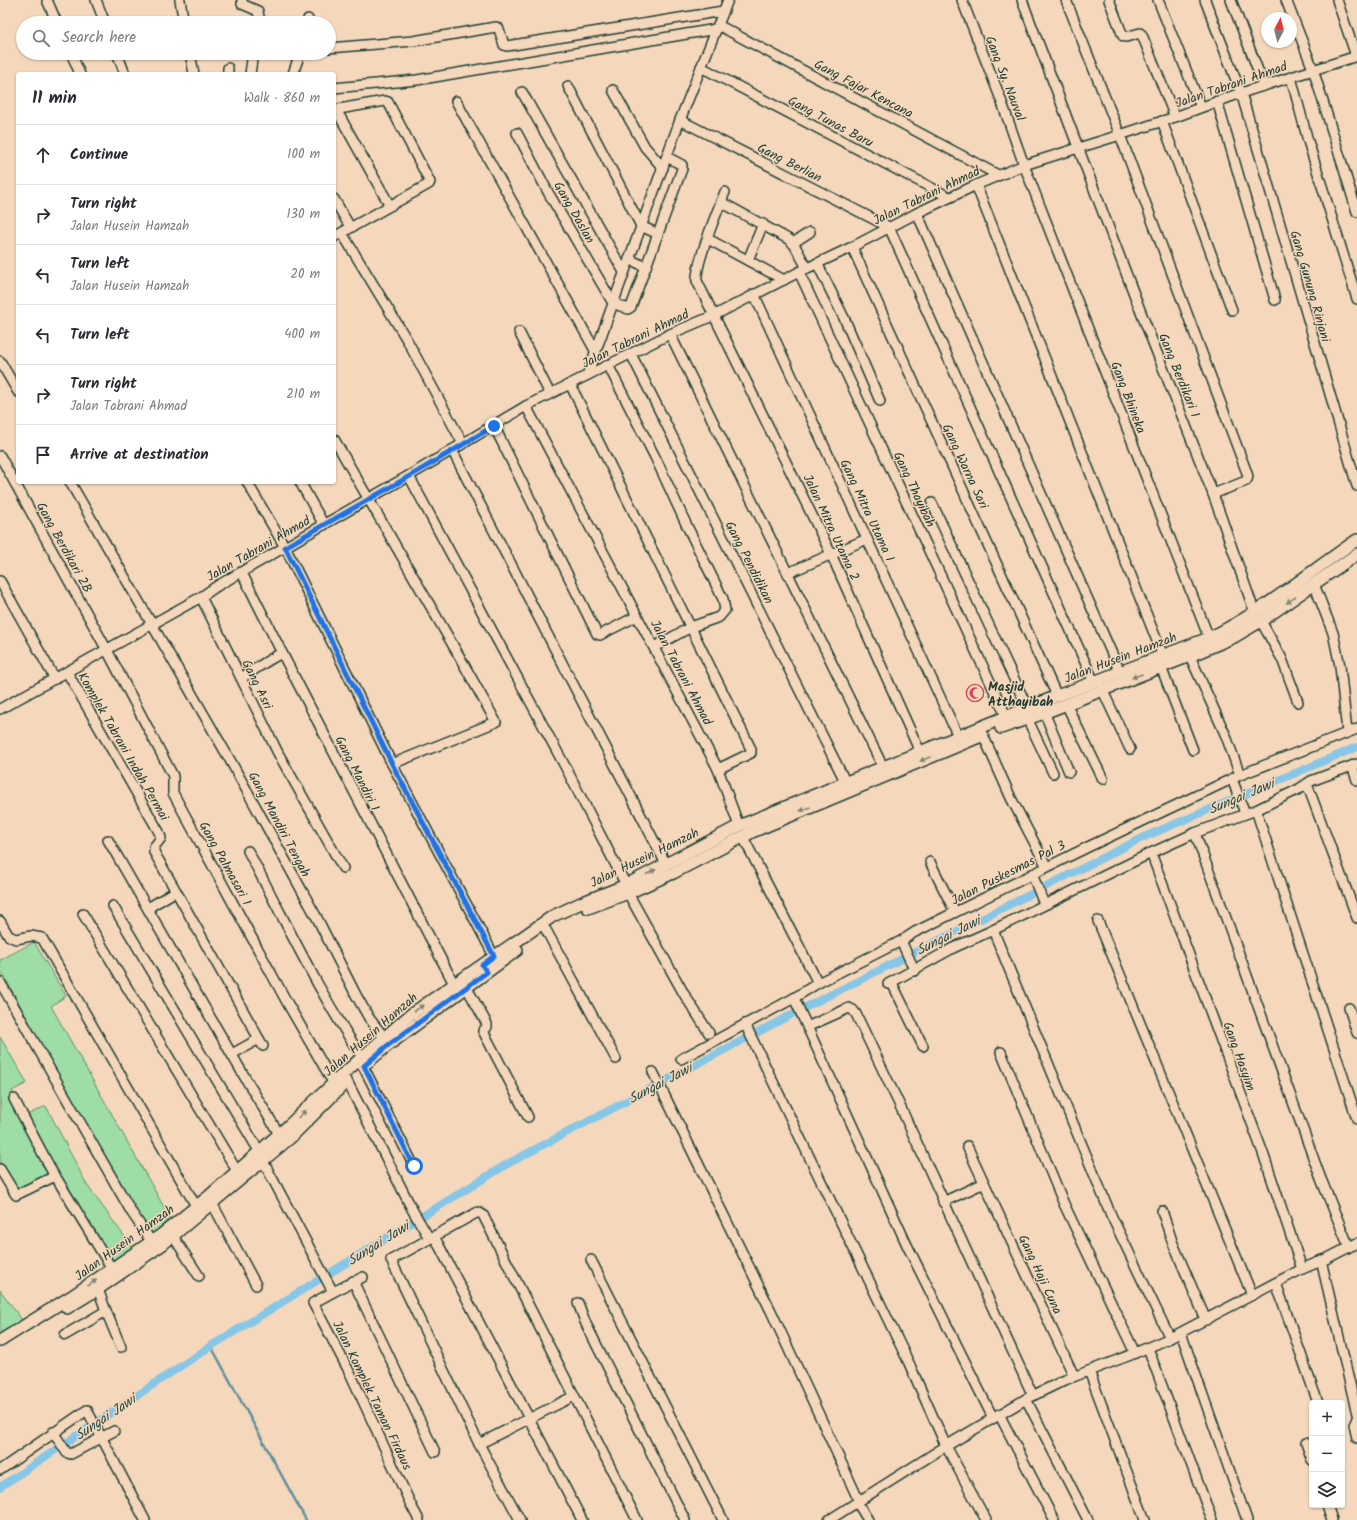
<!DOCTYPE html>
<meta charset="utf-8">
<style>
:root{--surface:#fff;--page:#f2f2f3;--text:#2b2b33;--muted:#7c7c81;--line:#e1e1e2}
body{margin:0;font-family:Kalam,sans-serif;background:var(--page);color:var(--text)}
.controls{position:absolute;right:12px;bottom:12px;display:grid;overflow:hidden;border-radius:4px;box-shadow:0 1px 3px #0004}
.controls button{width:36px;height:36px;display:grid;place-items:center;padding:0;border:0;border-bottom:1px solid var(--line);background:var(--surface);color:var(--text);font:20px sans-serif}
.compass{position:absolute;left:1261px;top:12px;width:36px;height:36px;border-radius:50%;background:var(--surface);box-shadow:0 1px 3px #0004;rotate:7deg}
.stop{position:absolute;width:12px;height:12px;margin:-9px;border:3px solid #1a73e8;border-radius:50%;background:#fff}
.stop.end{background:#1a73e8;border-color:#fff;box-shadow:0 1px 4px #0008}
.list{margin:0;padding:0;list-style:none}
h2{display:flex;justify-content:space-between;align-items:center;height:52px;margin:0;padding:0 16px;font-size:17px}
h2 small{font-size:13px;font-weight:400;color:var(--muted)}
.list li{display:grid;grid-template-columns:26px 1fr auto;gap:12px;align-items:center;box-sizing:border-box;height:60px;padding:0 16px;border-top:1px solid var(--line)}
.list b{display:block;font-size:15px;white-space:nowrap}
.list p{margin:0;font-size:13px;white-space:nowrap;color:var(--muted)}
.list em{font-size:13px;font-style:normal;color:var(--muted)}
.icon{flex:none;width:22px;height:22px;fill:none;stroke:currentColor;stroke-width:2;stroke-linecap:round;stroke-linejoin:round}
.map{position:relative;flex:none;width:1357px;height:1520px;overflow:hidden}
.search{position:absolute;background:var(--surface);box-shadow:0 1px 3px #0004;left:16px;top:16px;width:320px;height:44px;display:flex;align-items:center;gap:10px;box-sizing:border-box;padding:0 14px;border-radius:22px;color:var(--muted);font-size:15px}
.panel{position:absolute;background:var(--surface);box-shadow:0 1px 3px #0004;left:16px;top:72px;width:320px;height:412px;border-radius:4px}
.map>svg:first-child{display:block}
</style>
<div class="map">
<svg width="1357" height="1520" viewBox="0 0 1357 1520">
<rect width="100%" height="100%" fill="#f5d8bb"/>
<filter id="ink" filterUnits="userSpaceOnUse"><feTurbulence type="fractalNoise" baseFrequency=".025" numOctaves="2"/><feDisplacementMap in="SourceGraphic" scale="8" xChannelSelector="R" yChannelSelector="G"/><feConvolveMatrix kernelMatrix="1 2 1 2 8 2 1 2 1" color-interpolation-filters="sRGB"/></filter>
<g filter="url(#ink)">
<g fill="#9edda5" stroke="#5e8d6c">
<polygon points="34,942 66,996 51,1006 173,1223 150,1241 0,969 0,960"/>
<polygon points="0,1037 27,1083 12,1091 27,1115 46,1106 87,1185 140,1258 116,1275 55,1174 14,1192 0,1169"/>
<polygon points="0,1290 25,1324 0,1337"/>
</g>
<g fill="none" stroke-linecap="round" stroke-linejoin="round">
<polyline stroke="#5d8f9f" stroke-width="2.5" points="211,1346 306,1520"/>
<polyline stroke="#86c6e7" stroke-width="8" points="0,1487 211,1346 509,1163 802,1009 1144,837 1357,747"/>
<defs>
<g id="minor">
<polyline points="47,0 57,23"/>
<polyline points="96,0 105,23"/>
<polyline points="180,0 184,23"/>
<polyline points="242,0 242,4 258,11 259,17 258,23"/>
<polyline points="962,0 1000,97 1024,165 1209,638"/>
<polyline points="1022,0 1142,315 1213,494 1255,613"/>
<polyline points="1066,0 1120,135 1247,473 1248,477 1246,481 1213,494"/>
<polyline points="1109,0 1123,36 1126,37 1140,33 1142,35 1175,117"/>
<polyline points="1158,0 1201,107"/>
<polyline points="1205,0 1241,93 1260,156 1357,486"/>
<polyline points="1231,0 1264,86"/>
<polyline points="1286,0 1313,69 1357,212"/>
<polyline points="1337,0 1356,56"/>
<polyline points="307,23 308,19"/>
<polyline points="718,25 998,175"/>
<polyline points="329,48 413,41 496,27 499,29 504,45 507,46 723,11"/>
<polyline points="71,53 80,74"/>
<polyline points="117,53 125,74"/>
<polyline points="190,53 194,74"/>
<polyline points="701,67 949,197"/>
<polyline points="228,74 228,68"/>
<polyline points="250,74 253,53"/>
<polyline points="293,74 300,53"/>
<polyline points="1291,77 1308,141 1357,299"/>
<polyline points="568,86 641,226 658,234"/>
<polyline points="334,88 417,80 716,29"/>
<polyline points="613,90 645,147 663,168"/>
<polyline points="522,92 624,272"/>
<polyline points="456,101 596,352"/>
<polyline points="1217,101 1275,300"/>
<polyline points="680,120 889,227 1094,682"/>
<polyline points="1162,121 1232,310"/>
<polyline points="517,133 549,194 613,303 628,309 631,307 682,169 682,165 667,157"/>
<polyline points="976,185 1163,656"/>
<path d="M 725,192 C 718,209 695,265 697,281 L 831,554 L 920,752"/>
<polyline points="334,199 350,227"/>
<polyline points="721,202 790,240 795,246 807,268"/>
<polyline points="917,213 1120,672"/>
<polyline points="342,233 407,340 463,444"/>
<polyline points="334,237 429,184 430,182 388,102 385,101 339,109 338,113 390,206"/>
<polyline points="708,239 784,280"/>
<polyline points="793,243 810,232"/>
<polyline points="852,247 1057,696"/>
<polyline points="629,259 646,267"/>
<polyline points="748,260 763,224"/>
<polyline points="817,263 845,320 880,401"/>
<polyline points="799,272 1007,718"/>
<polyline points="754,294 958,736"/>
<polyline points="519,332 550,394"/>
<polyline points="670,334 883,767"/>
<polyline points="631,354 845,781"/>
<polyline points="0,361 18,392"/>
<polyline points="608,365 656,459 687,526 723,599 725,610 719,617 691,627 654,647"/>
<polyline points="587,375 680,120 728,0"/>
<polyline points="570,384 751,749 751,753 718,769"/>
<polyline points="526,406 718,769 739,826"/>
<polyline points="494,426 597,634 600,635 637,616"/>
<polyline points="334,439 458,654 496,722 392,764"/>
<polyline points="452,450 666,864"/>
<polyline points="0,456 107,650 173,776 173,793 289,1006 334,1084"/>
<polyline points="409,476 567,770 626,885"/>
<polyline points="70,482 230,760 317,918 356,995 369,1018 384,1037"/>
<polyline points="247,482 285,547 392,764 494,956"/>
<polyline points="300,482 324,525"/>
<polyline points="932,503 1028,709"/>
<polyline points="242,573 282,653 454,984"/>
<polyline points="788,573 867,539"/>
<polyline points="0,581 55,679"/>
<polyline points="1314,584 1333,633 1340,666 1347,732"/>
<polyline points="201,597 278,753 343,868"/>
<polyline points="1261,621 1282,659 1298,702"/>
<polyline points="1190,656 1226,736 1240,775"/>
<polyline points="1161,667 1193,750"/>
<polyline points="67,672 159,832 161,838 154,847 154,852 263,1046"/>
<path d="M 241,678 C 255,670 267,660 282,653"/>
<polyline points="1102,689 1130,749"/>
<polyline points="1066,704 1103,779"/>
<polyline points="1042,707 1069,772"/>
<polyline points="0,709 201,597 217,586 417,471 526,406 670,334 715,315 799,272 852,247 917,213 976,185 1024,165 1120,135 1175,117 1238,94 1357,56"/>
<polyline points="1027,718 1053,773"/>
<polyline points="983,735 1011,798 1047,867"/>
<polyline points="1352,766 1357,780"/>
<polyline points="1232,779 1245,813"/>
<polyline points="1307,784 1357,918"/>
<polyline points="1256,810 1357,1119"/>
<polyline points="1195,833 1321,1179 1349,1247"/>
<polyline points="743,837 818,983"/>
<polyline points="108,840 247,1081 279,1134"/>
<path d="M 248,851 C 285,920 318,992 362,1057"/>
<polyline points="1151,853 1263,1153 1302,1269"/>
<polyline points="930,862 955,912"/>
<polyline points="1032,874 1044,904"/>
<polyline points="628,893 684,994 709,1033"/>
<polyline points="113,906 259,1151"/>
<polyline points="148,908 176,891"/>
<polyline points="83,914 237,1171"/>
<polyline points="0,921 8,935 11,937 16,939 31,936 42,938 196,1206"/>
<polyline points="1098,921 1252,1295"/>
<polyline points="546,930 616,1059"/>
<polyline points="901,941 915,971"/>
<polyline points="0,982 132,1213 151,1241"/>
<polyline points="892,983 923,1046"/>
<polyline points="888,984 953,948 993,930"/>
<polyline points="467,988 487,1024 487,1027 483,1031 528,1117"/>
<polyline points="794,998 907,1245 993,1418"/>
<polyline points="1349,1008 1357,1033"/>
<polyline points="745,1024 908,1361 946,1446 986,1520"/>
<polyline points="807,1027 849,1008 853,1010 856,1014 900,1106 1033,1396"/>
<polyline points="1001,1052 1064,1204 1135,1353"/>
<polyline points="232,1054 259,1039"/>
<polyline points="681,1059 794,998 818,983 901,941 915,932 1090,846 1240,775 1357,729"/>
<polyline points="363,1066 414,1166"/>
<polyline points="653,1072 771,1311 859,1501"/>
<polyline points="347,1081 413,1211 429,1238"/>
<polyline points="14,1099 55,1177"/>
<polyline points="967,1146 1074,1376"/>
<polyline points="263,1161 333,1292 363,1277"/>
<polyline points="0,1169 14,1192 16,1195 53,1177 57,1179 112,1269"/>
<polyline points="943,1202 984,1183"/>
<polyline points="212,1203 256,1285"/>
<polyline points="1162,1211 1172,1241 1206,1320"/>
<polyline points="173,1236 199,1276"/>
<polyline points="434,1236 582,1520"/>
<polyline points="591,1260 723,1520"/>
<polyline points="1321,1260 1357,1414"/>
<polyline points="353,1281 435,1452"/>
<polyline points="1276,1283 1318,1403"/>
<polyline points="333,1292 313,1303 351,1375 411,1505 419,1520"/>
<polyline points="578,1303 586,1324 685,1520"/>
<polyline points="106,1311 121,1347"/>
<polyline points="1181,1333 1247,1520"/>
<polyline points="65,1335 106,1311 98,1289"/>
<polyline points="1170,1338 1111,1215 993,930 1151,853 1195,833 1256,810 1299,789 1311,781 1357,764"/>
<polyline points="1148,1348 1212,1520"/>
<polyline points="1089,1371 1145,1520"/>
<polyline points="1026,1399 1088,1520"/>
<polyline points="999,1414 1054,1520"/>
<polyline points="1357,1418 1354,1425 1357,1438"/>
<polyline points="53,1432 67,1453 71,1454 114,1431"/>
<polyline points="1306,1443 1312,1460"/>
<polyline points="479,1444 574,1396"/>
<polyline points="0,1470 87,1410 145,1520"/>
<polyline points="857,1502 868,1520"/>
<polyline points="1327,1505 1332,1520"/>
<polyline points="520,1520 479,1444 391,1260 478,1212 483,1215 637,1520"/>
<polyline points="829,1520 946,1446 1026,1399 1065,1380 1128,1356 1170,1338 1302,1269 1328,1258 1357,1243"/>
</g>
<g id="tertiary">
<polyline points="1001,728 1044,713 1190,656 1234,637 1261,621 1357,554"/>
<polyline points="588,908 628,893 673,873 752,832 979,737"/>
<polyline points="368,1062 387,1046 517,950"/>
<polyline points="67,1308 98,1289 163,1244 290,1138 342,1086"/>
<path d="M 0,1341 L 72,1296 L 161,1235 L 208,1197 L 287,1127 L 342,1075 L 410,1015 L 553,916 L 583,902 L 626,885 L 739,826 L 1057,696 L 1209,638 C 1263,612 1308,573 1357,540"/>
</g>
</defs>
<use href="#minor" stroke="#1f3d34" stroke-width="12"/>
<use href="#tertiary" stroke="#1f3d34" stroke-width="14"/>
<use href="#minor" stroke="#f5d8bb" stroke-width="9"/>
<use href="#tertiary" stroke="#f5d8bb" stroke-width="11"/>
</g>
<defs><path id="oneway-solid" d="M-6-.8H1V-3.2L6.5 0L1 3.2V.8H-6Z"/></defs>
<g fill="#7f8371">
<use href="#oneway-solid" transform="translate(1291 600) rotate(145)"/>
<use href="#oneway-solid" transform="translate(1137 676) rotate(160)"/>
<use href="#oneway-solid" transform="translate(925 759) rotate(157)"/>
<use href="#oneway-solid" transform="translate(805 809) rotate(157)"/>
<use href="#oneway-solid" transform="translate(651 872) rotate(-28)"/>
<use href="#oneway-solid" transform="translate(419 1008) rotate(-35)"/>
<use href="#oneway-solid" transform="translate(302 1114) rotate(-43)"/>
<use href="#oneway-solid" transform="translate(92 1283) rotate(-35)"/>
</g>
</g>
<g fill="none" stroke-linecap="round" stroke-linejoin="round" filter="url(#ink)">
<polyline stroke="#1a73e8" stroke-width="5" points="414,1166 364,1066 387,1046 487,972 482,965 494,956 392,764 285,547 417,472 494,426"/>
</g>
<defs>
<symbol id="mosque-ring" viewBox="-11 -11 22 22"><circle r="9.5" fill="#f5d8bb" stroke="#d1495b" stroke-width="1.5"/><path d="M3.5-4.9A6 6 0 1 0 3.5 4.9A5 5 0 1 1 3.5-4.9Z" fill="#d1495b"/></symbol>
</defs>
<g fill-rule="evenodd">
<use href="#mosque-ring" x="965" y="683" width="20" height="20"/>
</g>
<g text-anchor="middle" stroke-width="3" stroke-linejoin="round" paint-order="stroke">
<g font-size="13" fill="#1f3d34" stroke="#f5d8bb">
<text transform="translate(1006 78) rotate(69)" y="5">Gang Sy. Nauval</text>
<text transform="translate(1231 84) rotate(-19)" y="5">Jalan Tabrani Ahmad</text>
<text transform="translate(864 88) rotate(28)" y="5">Gang Fajar Kencana</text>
<text transform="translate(831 121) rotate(28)" y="5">Gang Tunas Baru</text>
<text transform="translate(790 162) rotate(27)" y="5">Gang Berlian</text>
<text transform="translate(926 195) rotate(-26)" y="5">Jalan Tabrani Ahmad</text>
<text transform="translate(575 212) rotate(60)" y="5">Gang Daslan</text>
<text transform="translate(1311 286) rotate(74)" y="5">Gang Gunung Rinjani</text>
<text transform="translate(635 338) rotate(-26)" y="5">Jalan Tabrani Ahmad</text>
<text transform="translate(1180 375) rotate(68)" y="5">Gang Berdikari 1</text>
<text transform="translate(1129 397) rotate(69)" y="5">Gang Bhineka</text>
<text transform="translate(966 466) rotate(65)" y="5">Gang Warna Sari</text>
<text transform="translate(915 489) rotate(65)" y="5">Gang Thayibah</text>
<text transform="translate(868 510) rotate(65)" y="5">Gang Mitra Utama 1</text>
<text transform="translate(832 527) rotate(65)" y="5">Jalan Mitra Utama 2</text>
<text transform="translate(65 547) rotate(61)" y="5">Gang Berdikari 2B</text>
<text transform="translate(258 548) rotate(-30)" y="5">Jalan Tabrani Ahmad</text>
<text transform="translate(750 562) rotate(63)" y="5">Gang Pendidikan</text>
<text transform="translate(1120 657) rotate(-21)" y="5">Jalan Husein Hamzah</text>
<text transform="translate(682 672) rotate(62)" y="5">Jalan Tabrani Ahmad</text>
<text transform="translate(258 684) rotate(64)" y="5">Gang Asri</text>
<text transform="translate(124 746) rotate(60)" y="5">Komplek Tabrani Indah Permai</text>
<text transform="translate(358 773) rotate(63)" y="5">Gang Mandiri 1</text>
<text transform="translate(280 824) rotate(62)" y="5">Gang Mandiri Tengah</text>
<text transform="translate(644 857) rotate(-26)" y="5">Jalan Husein Hamzah</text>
<text transform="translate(226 863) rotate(61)" y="5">Gang Palmasari I</text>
<text transform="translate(1008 872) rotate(-27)" y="5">Jalan Puskesmas Pal 3</text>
<text transform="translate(370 1034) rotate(-41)" y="5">Jalan Husein Hamzah</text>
<text transform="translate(1240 1056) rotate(70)" y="5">Gang Hasyim</text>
<text transform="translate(124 1242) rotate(-36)" y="5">Jalan Husein Hamzah</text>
<text transform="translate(1041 1274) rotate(65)" y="5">Gang Haji Cuna</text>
<text transform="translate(373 1395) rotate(64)" y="5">Jalan Komplek Taman Firdaus</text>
</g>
<g font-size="13" font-weight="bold" fill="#1f3d34" stroke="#f5d8bb" text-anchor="start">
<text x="988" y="691">Masjid<tspan x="988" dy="15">Atthayibah</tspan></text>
</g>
<g font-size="14" font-style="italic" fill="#294b46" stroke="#f5d8bb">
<text transform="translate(1241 796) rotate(-23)" y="5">Sungai Jawi</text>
<text transform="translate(948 935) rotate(-27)" y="5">Sungai Jawi</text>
<text transform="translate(660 1083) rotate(-28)" y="5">Sungai Jawi</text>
<text transform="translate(378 1243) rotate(-32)" y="5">Sungai Jawi</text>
<text transform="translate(105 1417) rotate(-34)" y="5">Sungai Jawi</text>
</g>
</g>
</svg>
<div class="controls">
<button>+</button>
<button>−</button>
<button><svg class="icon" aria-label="layers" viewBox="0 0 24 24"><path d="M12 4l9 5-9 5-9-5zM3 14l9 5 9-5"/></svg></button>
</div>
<svg class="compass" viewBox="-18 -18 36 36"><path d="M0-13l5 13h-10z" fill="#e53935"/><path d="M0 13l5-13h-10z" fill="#7c7c81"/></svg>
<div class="stop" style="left:414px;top:1166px"></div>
<div class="stop end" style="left:494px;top:426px"></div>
<div class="search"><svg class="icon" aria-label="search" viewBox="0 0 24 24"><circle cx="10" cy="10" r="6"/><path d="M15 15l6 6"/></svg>Search here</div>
<section class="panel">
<h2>11 min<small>Walk · 860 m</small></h2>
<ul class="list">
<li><svg class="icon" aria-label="ahead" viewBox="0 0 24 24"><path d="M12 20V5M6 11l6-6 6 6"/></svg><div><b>Continue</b></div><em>100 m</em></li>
<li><svg class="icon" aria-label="right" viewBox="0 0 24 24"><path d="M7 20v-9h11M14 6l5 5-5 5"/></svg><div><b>Turn right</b><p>Jalan Husein Hamzah</p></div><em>130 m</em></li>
<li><svg class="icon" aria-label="left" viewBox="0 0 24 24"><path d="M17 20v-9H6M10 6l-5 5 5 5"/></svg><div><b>Turn left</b><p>Jalan Husein Hamzah</p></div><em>20 m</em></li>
<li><svg class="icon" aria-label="left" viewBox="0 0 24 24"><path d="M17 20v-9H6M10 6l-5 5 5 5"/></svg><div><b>Turn left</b></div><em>400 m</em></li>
<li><svg class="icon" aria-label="right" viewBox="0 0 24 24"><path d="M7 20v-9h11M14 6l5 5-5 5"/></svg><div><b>Turn right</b><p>Jalan Tabrani Ahmad</p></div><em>210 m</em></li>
<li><svg class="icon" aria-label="arrive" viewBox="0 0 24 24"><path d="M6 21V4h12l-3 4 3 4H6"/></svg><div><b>Arrive at destination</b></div></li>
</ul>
</section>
</div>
